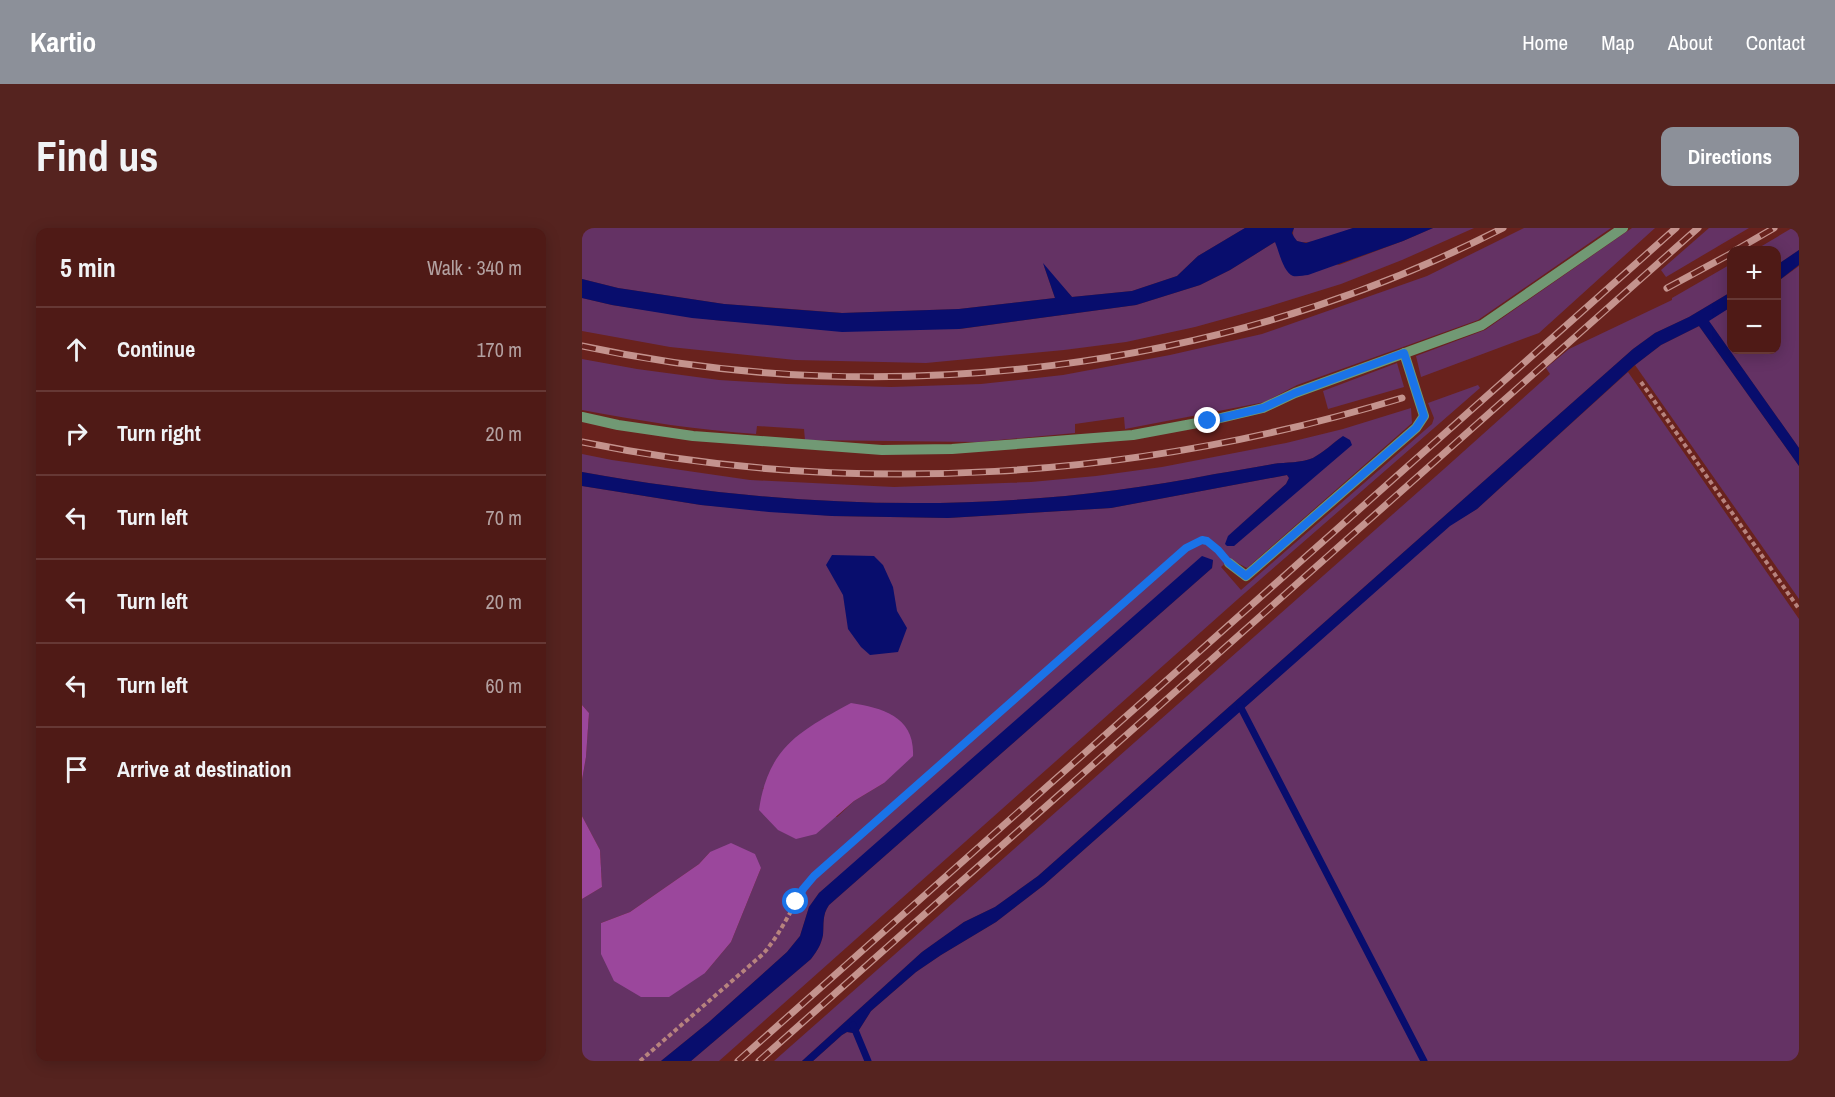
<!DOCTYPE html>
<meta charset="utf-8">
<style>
:root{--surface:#4f1a16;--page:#55231f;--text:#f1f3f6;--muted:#b3a1a1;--line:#663835;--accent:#8c9099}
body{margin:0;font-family:"Archivo Narrow",sans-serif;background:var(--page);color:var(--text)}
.controls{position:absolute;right:18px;top:18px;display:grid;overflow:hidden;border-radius:12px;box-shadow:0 3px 15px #0003}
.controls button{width:54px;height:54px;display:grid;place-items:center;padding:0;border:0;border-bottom:2px solid var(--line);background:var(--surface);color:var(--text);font:30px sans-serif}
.stop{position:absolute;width:18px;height:18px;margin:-14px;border:4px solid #1a73e8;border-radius:50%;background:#fff}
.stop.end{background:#1a73e8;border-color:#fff;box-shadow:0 2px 6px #0008}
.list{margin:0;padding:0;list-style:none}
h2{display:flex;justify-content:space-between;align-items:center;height:78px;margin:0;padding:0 24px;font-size:26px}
h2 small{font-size:20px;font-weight:400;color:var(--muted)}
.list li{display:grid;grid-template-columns:39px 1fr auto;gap:18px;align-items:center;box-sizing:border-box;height:84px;padding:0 24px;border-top:2px solid var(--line)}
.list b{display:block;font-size:22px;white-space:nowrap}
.list em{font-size:20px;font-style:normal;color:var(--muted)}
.icon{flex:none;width:33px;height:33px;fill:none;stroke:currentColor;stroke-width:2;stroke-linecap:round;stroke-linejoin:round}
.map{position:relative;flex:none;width:1217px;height:833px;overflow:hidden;border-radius:12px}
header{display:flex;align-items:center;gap:36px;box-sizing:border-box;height:84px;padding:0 30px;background:var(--accent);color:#fff}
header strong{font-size:28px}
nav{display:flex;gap:33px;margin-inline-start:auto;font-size:21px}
.intro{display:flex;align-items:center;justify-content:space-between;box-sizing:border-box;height:144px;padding:0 36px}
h1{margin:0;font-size:42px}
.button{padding:15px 27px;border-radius:12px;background:var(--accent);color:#fff;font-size:21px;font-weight:700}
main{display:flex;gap:36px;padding:0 36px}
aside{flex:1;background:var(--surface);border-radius:12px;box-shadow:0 3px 15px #0003}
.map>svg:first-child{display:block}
</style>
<header>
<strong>Kartio</strong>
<nav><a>Home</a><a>Map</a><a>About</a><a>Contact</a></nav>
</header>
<div class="intro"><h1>Find us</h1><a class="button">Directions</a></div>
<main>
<aside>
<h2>5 min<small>Walk · 340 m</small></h2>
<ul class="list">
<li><svg class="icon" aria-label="ahead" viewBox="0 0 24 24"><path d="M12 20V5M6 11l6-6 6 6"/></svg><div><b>Continue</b></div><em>170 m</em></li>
<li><svg class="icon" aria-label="right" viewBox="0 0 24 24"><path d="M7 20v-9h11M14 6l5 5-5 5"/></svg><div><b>Turn right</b></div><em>20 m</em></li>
<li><svg class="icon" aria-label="left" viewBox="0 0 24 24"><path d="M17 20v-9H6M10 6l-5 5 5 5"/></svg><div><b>Turn left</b></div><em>70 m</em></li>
<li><svg class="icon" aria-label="left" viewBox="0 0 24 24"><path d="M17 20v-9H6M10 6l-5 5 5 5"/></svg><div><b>Turn left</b></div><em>20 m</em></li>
<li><svg class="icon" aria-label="left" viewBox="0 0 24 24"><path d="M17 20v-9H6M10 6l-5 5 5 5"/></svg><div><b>Turn left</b></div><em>60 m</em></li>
<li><svg class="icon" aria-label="arrive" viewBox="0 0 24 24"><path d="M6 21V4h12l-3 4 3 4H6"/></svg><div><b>Arrive at destination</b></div></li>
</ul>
</aside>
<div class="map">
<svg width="1217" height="833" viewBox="0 0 1217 833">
<rect width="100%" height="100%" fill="#69221d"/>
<g fill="#643264" fill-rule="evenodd">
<polygon points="0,0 663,0 616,28 595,48 550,63 490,69 462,38 473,70 377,81 261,85 142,76 36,60 0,51"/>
<path d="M 712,0 L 771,0 C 760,4 703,30 712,0 Z"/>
<polygon points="851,0 892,0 820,32 759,56 685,79 613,99 544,114 482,122 344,135 213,132 88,119 0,103 0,70 30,77 139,93 378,101 554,77 618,57 648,42 693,14 757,37 821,13"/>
<path d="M 942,0 L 1029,0 L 896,92 L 715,157 L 683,174 L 543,201 L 542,189 L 493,196 L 493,205 L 395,214 L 223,212 L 222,201 L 175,198 L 174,206 C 115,202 58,193 0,182 L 0,131 L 55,141 L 137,152 L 205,156 L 309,159 L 399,156 L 481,147 L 588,127 L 680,106 L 845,48 Z"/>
<polygon points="1050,0 1073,0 957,105 839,149 834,128 903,102"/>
<polygon points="1127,0 1167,0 1084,49 1079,42"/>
<polygon points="1210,0 1217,0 1217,22 1195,37 1194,22 1173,22"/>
<polygon points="1149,36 1149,64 1107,89 1073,105 1051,121 456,648 413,679 382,694 340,724 220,833 192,833 862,241 968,146 964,140 987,121 1090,72 1090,70"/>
<polygon points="1217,38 1217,220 1126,92 1149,79 1150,122 1194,122 1195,54"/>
<polygon points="1117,98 1217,238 1217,371 1053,137 1079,117"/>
<polygon points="815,135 822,159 746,181 741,163"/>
<polygon points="1046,144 1217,391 1217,833 231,833 260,807 265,804 271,805 277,802 289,783 334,744 359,727 414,694 462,657 868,297 895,281"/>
<path d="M 896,157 L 898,160 L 656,371 L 137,833 L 109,833 L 229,731 C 235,723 239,717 241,707 C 242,696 240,687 247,677 L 630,340 L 631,332 L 237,665 L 227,679 L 218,708 L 205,724 L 127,794 L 79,833 L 0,833 L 0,671 L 20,659 L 18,622 L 0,588 L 0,552 L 4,529 L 7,485 L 0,477 L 0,258 L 119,277 L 251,288 L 366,290 L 529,280 L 705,247 L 707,250 L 704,256 L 646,308 L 761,208 C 751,215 742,224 731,230 C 720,235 704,234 691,236 C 672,239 652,243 633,246 C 421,288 212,282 0,244 L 0,226 L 30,232 L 168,252 L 312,259 L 449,254 L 514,248 L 580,239 L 704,215 L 761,201 L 829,180 L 830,195 L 665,340 L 648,331 L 639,339 L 659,362 L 850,196 L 852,190 L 846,175 ZM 302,555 L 272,573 L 255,589 L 180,560 ZM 128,624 L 179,640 L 149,714 L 123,745 L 19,695 L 48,684 L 117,636 Z"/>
</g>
<g fill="#9b479c">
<path d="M 269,475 C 301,480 333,489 331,528 L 302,555 L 272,573 L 234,606 L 214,611 L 196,602 L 177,582 C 186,519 218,503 269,475 Z"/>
<polygon points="0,477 7,485 4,529 0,552"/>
<polygon points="0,588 18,622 20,659 0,671"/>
<polygon points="149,615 173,626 179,640 149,714 123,745 87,769 59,769 32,753 19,726 19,695 48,684 117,636 128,624"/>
</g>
<g fill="#080d6d">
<path d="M 663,0 L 712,0 L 710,5 L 712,9 L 715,13 L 724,15 L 771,0 L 851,0 L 821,13 L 726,47 C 722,47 716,49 711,48 C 701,44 697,23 693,14 L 648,42 L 618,57 L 554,77 L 377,101 L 260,104 L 110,90 L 30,77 L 0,70 L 0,51 L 36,60 L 142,76 L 260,85 L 377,81 L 473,70 L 461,35 L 490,69 L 550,63 L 595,48 L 616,28 Z"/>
<polygon points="1217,22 1217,37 1195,54 1195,37"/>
<polygon points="1149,64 1149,79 1127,93 1217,220 1217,238 1117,98 1079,117 1053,137 895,281 868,298 462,657 414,694 359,727 334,744 289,783 277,802 271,805 265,804 260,807 231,833 220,833 340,724 382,694 413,679 456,648 1051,121 1073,105 1107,89"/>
<path d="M 761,208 L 768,212 L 770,217 L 652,318 L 645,318 L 643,316 L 646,308 L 704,256 L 707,250 L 705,247 L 529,280 L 366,290 L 250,288 L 187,284 L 119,277 L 0,258 L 0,244 C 212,282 421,288 633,246 C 652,243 672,239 691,236 C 704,234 720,235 731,230 C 742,224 751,215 761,208 Z"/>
<polygon points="250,327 292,328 301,337 311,359 315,383 325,400 316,424 288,427 279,419 266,401 261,367 244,337"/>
<path d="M 620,328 L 631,332 L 630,340 L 247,677 C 240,687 242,696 241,707 C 239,717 235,723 229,731 L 109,833 L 79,833 L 127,794 L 205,724 L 218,708 L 227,679 L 237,665 Z"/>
</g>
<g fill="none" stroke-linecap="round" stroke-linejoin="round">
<g stroke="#080d6d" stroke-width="7">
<polyline points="658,478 842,833"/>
<polyline points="271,797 286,833"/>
</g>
<g stroke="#b7837e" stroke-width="4" stroke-dasharray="4.5 3" stroke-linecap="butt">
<polyline points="1059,154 1217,381"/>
<path d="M 58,833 L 181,726 C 202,702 212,672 232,648 L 604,320 C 620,310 622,310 637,323"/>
</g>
<g stroke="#719974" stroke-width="10">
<polyline points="0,189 36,197 111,208 300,222 370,221 551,207 626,193 681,180 713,165 900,97 1041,0"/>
<polyline points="647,335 664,348 834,200 842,188 822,125"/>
</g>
<defs>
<g id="rail">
<polyline points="1154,22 1192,0"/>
<polyline points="1085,60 1150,25"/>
<path d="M 0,118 C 307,184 641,143 921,0"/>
<path d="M 0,214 C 273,270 555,251 820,170"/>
<polyline points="156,833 1094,0"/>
<polyline points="177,833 1116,0"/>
</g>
</defs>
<use href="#rail" stroke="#c4938e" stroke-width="7"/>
<use href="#rail" stroke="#69221d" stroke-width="4.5" stroke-dasharray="14" stroke-linecap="butt"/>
</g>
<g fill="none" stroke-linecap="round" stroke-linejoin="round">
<polyline stroke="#1a73e8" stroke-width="8" points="214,674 221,661 232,648 604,320 620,312 625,313 636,322 647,335 664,348 834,200 842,188 822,125 713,165 681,180 626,193"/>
</g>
</svg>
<div class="controls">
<button>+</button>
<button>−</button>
</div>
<div class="stop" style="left:214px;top:674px"></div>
<div class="stop end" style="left:626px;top:193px"></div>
</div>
</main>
